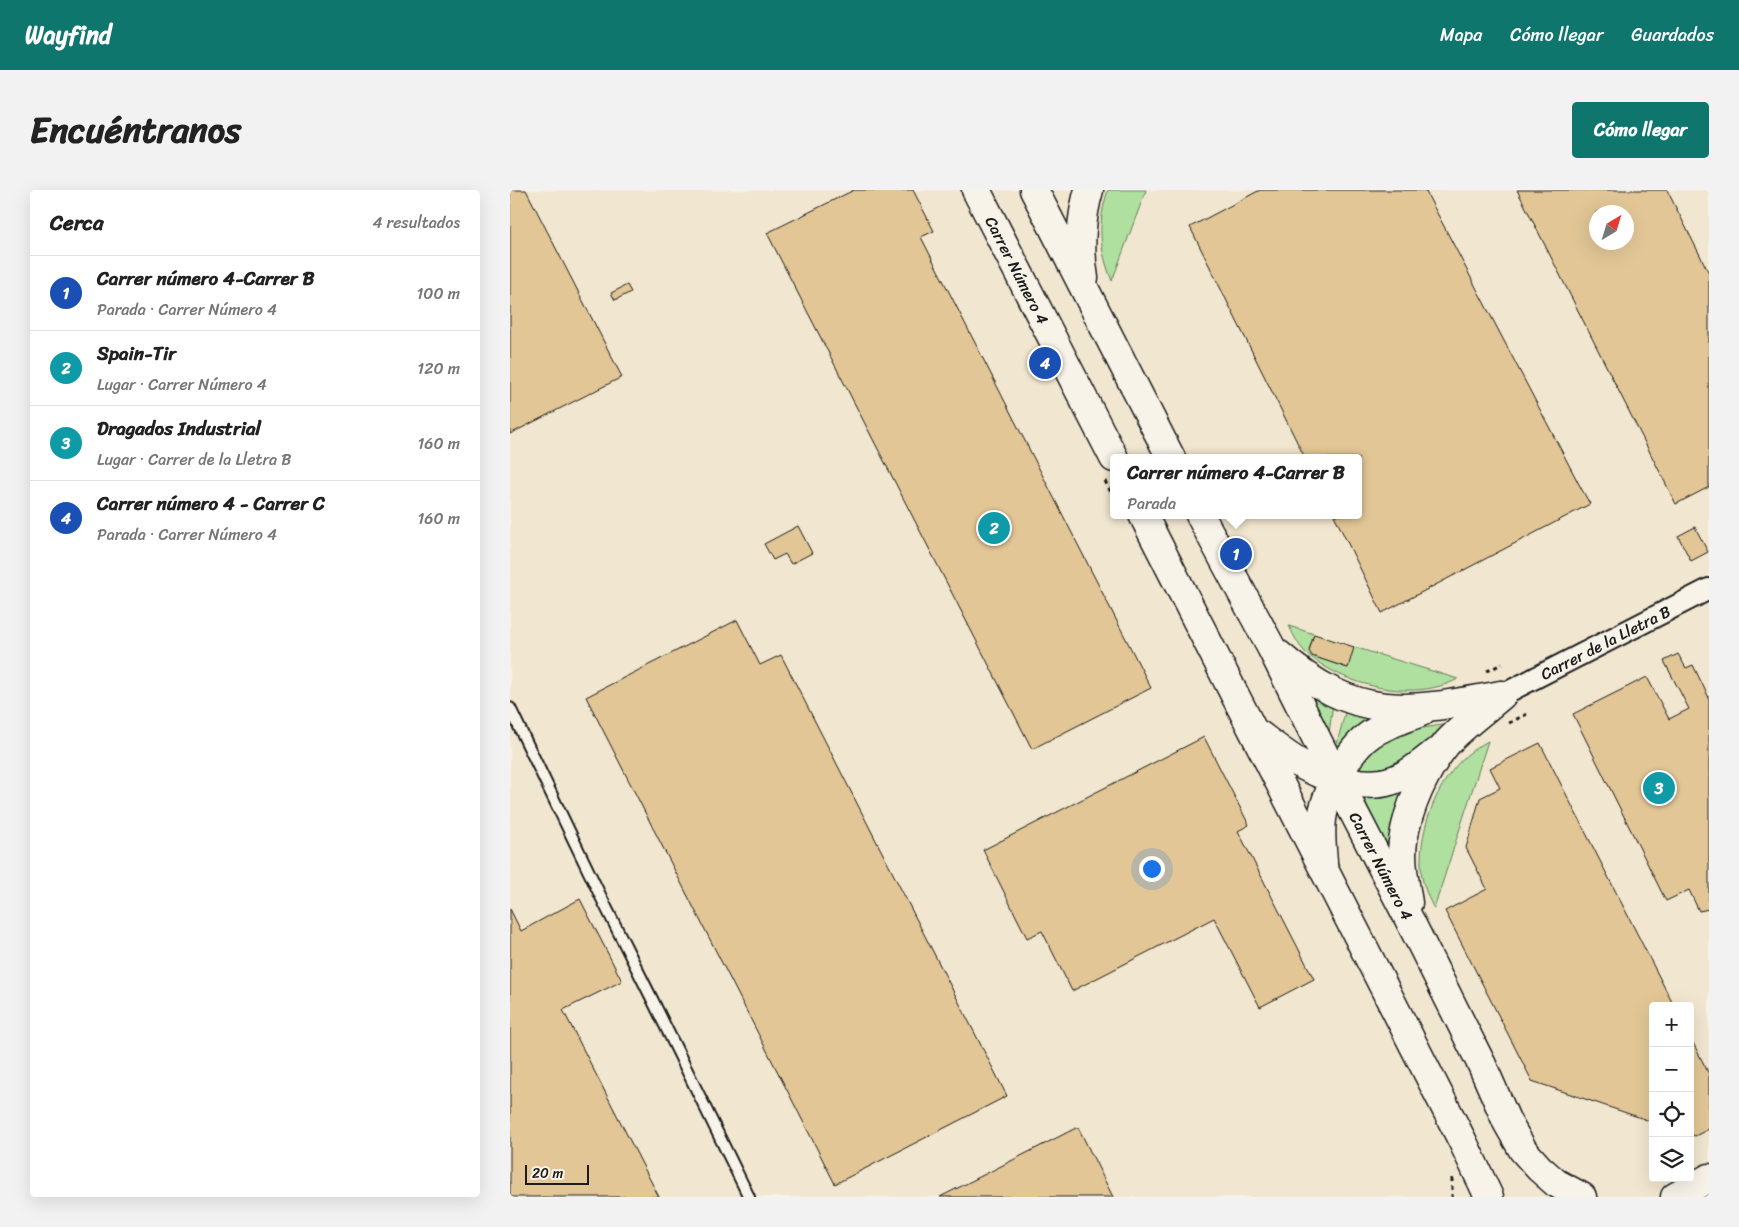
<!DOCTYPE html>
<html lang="es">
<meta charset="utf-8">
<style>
:root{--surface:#fff;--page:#f2f2f2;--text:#222;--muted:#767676;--line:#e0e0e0;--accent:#0f766e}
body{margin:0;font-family:Sriracha,sans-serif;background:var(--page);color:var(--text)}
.controls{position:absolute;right:15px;bottom:15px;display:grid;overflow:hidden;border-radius:5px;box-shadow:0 5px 20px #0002}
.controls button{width:45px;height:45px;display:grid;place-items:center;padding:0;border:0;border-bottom:1px solid var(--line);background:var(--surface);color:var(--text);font:25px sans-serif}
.compass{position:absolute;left:1079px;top:15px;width:45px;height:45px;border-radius:50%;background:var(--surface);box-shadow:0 5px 20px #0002;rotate:38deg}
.scale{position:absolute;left:15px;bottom:12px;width:64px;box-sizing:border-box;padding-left:5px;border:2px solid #1c1c1c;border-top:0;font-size:14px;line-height:18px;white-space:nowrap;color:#1c1c1c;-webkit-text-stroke:4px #f7f3e8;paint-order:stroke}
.you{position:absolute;left:641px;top:678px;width:18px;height:18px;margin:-12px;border:4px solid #fff;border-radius:50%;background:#1a73e8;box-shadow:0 0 0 8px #1a73e833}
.badge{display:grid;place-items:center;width:32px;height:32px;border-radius:50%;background:var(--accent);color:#fff;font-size:16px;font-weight:700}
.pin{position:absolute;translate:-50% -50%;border:2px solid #fff;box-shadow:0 1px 5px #0006}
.popup{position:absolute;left:600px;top:264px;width:252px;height:65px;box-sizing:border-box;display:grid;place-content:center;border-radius:5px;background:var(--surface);filter:drop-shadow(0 1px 4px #0005);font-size:16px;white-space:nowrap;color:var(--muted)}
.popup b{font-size:19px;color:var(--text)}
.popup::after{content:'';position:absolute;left:50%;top:100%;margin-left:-10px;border:10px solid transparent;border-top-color:var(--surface)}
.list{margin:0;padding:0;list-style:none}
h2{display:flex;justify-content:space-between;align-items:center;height:65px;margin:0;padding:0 20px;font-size:21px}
h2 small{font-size:16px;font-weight:400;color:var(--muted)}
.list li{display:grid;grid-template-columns:32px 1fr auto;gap:15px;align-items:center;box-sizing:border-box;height:75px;padding:0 20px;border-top:1px solid var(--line)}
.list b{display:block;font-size:19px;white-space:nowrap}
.list p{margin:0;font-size:16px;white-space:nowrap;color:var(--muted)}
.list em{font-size:16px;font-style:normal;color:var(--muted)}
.icon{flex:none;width:28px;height:28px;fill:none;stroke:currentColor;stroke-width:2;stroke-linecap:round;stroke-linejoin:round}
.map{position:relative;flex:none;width:1199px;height:1007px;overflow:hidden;border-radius:5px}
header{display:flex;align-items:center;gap:30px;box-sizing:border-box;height:70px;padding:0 25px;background:var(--accent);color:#fff}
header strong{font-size:24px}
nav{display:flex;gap:28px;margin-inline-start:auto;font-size:18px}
.intro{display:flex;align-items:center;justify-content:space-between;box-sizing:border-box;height:120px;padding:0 30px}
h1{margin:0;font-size:35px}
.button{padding:12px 22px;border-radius:5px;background:var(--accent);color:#fff;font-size:18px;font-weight:700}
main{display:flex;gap:30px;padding:0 30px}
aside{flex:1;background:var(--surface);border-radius:5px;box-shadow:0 5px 20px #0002}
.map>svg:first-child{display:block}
</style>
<header>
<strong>Wayfind</strong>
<nav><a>Mapa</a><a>Cómo llegar</a><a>Guardados</a></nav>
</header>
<div class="intro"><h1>Encuéntranos</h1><a class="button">Cómo llegar</a></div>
<main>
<aside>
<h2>Cerca<small>4 resultados</small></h2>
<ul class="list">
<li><span class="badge" style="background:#1a4fb4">1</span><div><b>Carrer número 4-Carrer B</b><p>Parada · Carrer Número 4</p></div><em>100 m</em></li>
<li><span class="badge" style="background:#0f9aa8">2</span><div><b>Spain-Tir</b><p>Lugar · Carrer Número 4</p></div><em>120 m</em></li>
<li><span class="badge" style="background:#0f9aa8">3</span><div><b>Dragados Industrial</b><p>Lugar · Carrer de la Lletra B</p></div><em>160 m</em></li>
<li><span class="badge" style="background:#1a4fb4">4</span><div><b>Carrer número 4 - Carrer C</b><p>Parada · Carrer Número 4</p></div><em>160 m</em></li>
</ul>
</aside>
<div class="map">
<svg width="1199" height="1007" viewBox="0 0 1199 1007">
<rect width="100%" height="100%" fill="#f7f3e8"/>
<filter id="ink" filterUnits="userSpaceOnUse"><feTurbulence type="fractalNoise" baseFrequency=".02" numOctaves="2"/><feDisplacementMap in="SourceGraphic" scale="10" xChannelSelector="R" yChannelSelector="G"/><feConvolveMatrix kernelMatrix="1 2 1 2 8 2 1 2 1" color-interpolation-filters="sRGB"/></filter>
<g filter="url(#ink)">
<path fill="#f1e6cf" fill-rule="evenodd" d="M 0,0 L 1199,0 L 1199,1007 L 0,1007 ZM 1086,22 L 1116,22 L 1116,52 L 1086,52 ZM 604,268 L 848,268 L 848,325 L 604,325 ZM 1143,816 L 1180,816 L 1180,988 L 1143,988 Z"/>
<g fill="#afe0a0" stroke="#667e5e">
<path d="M 598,0 L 636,0 L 602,91 C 589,58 587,34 598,0 Z"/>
<path d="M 779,436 L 804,444 L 799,460 L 802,466 L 837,478 L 844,457 L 948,489 C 902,513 833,496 795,462 C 788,455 783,444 779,436 Z"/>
<polygon points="797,498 823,514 819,543"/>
<polygon points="836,519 871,528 828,560 826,557"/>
<polygon points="932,535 933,536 904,564 874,581 844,580 862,556 894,541"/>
<path d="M 978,551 L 924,719 C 919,709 914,698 912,687 C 906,645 926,591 958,564 C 964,559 971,555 978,551 Z"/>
<polygon points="904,589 883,668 852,605"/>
</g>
<g fill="#e2c696" stroke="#1c1c1c" fill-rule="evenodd">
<polygon points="0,0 16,0 112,187 0,244"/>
<polygon points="344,0 403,0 424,41 411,47 641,498 522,559 257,43"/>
<polygon points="750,0 915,0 1071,298 1080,314 872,423 824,325 848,325 848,268 795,268 680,37"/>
<path d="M 1007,0 L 1157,0 L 1199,83 L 1199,297 L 1166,314 ZM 1086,22 L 1116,22 L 1116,52 L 1086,52 Z"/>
<polygon points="117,95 121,102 105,110 101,103"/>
<polygon points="288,336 302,363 281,374 275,364 263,370 254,354"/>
<polygon points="1185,337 1198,362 1181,371 1168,346"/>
<polygon points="227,430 250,475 271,465 497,906 325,994 76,507"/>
<polygon points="804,444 844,457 838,478 802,466 799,461"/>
<polygon points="1168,464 1176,478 1183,475 1199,508 1199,719 1189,721 1179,700 1156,711 1063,524 1137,487 1159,529 1179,519 1154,471"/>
<polygon points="694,547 739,635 728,641 804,789 750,817 704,728 562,801 532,741 517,748 473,660"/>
<polygon points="1030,553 1164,816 1143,816 1143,932 1022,891 935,721 977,699 956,658 970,608 990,598 980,578"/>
<polygon points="70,709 112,791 53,820 149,1007 0,1007 0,719 11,741"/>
<polygon points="1180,847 1199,884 1199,939 1185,946 1180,944"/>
<polygon points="568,937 603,1007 430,1007"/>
</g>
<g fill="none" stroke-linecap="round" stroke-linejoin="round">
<defs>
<polyline id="lane" points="0,518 91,707 142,809 239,1007"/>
<g id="street">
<path id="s1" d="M 992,505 L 1199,399"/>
</g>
<g id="secondary">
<path id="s2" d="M 466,0 L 604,268"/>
<polyline points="524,0 661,268"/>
<path d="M 574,88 C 569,60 571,27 579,0"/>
<polyline points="633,325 953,952 979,1007"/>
<path id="s3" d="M 690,325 L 762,459 L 827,590 L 900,731 L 972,875 L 997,932 L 1013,960 L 1029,978 L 1046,993 L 1072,1007"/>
<path d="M 768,464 C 846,532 896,523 991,505"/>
<path d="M 748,544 C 780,568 801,586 842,592 C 854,594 868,595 880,591 C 897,586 911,574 925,563"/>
<path d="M 813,672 C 812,658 810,643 812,629 C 815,603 839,559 861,544 C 876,534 894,529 911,522"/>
<path d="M 898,713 C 895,693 890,671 893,651 C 898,617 915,580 937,553 C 951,537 976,519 992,505"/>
<polyline points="1165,1007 1199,988"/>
</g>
</defs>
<use href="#lane" stroke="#1c1c1c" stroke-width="14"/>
<use href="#street" stroke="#1c1c1c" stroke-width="24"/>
<use href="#secondary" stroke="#1c1c1c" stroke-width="31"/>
<g stroke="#1c1c1c" stroke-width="3" stroke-dasharray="4 4" stroke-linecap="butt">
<polyline points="595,291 604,308"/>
<polyline points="977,481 992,474"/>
<polyline points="999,533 1017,524"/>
<polyline points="942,988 942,1007"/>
</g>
<use href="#lane" stroke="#f7f3e8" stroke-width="10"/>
<use href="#street" stroke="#f7f3e8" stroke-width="20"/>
<use href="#secondary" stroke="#f7f3e8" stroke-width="28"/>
</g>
</g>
<g text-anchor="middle" stroke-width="4.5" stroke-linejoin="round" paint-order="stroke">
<g font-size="16" fill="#1c1c1c" stroke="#f7f3e8">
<text dy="6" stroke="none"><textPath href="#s2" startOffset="90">Carrer Número 4</textPath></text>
<text dy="6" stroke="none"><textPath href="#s1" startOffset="116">Carrer de la Lletra B</textPath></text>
<text dy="6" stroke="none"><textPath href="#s3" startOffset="395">Carrer Número 4</textPath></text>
</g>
</g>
</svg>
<div class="controls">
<button>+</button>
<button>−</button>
<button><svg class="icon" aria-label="locate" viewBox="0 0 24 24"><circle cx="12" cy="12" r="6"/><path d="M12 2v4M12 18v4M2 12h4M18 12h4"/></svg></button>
<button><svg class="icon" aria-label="layers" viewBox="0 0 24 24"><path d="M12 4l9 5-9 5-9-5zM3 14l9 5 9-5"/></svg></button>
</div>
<svg class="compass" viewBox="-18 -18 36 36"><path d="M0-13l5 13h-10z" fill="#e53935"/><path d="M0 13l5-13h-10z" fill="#767676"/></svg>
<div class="scale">20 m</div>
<div class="you"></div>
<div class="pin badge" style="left:726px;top:364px;background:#1a4fb4">1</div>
<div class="popup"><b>Carrer número 4-Carrer B</b>Parada</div>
<div class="pin badge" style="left:484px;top:338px;background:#0f9aa8">2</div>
<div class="pin badge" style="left:1149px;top:598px;background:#0f9aa8">3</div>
<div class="pin badge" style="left:535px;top:173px;background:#1a4fb4">4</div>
</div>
</main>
